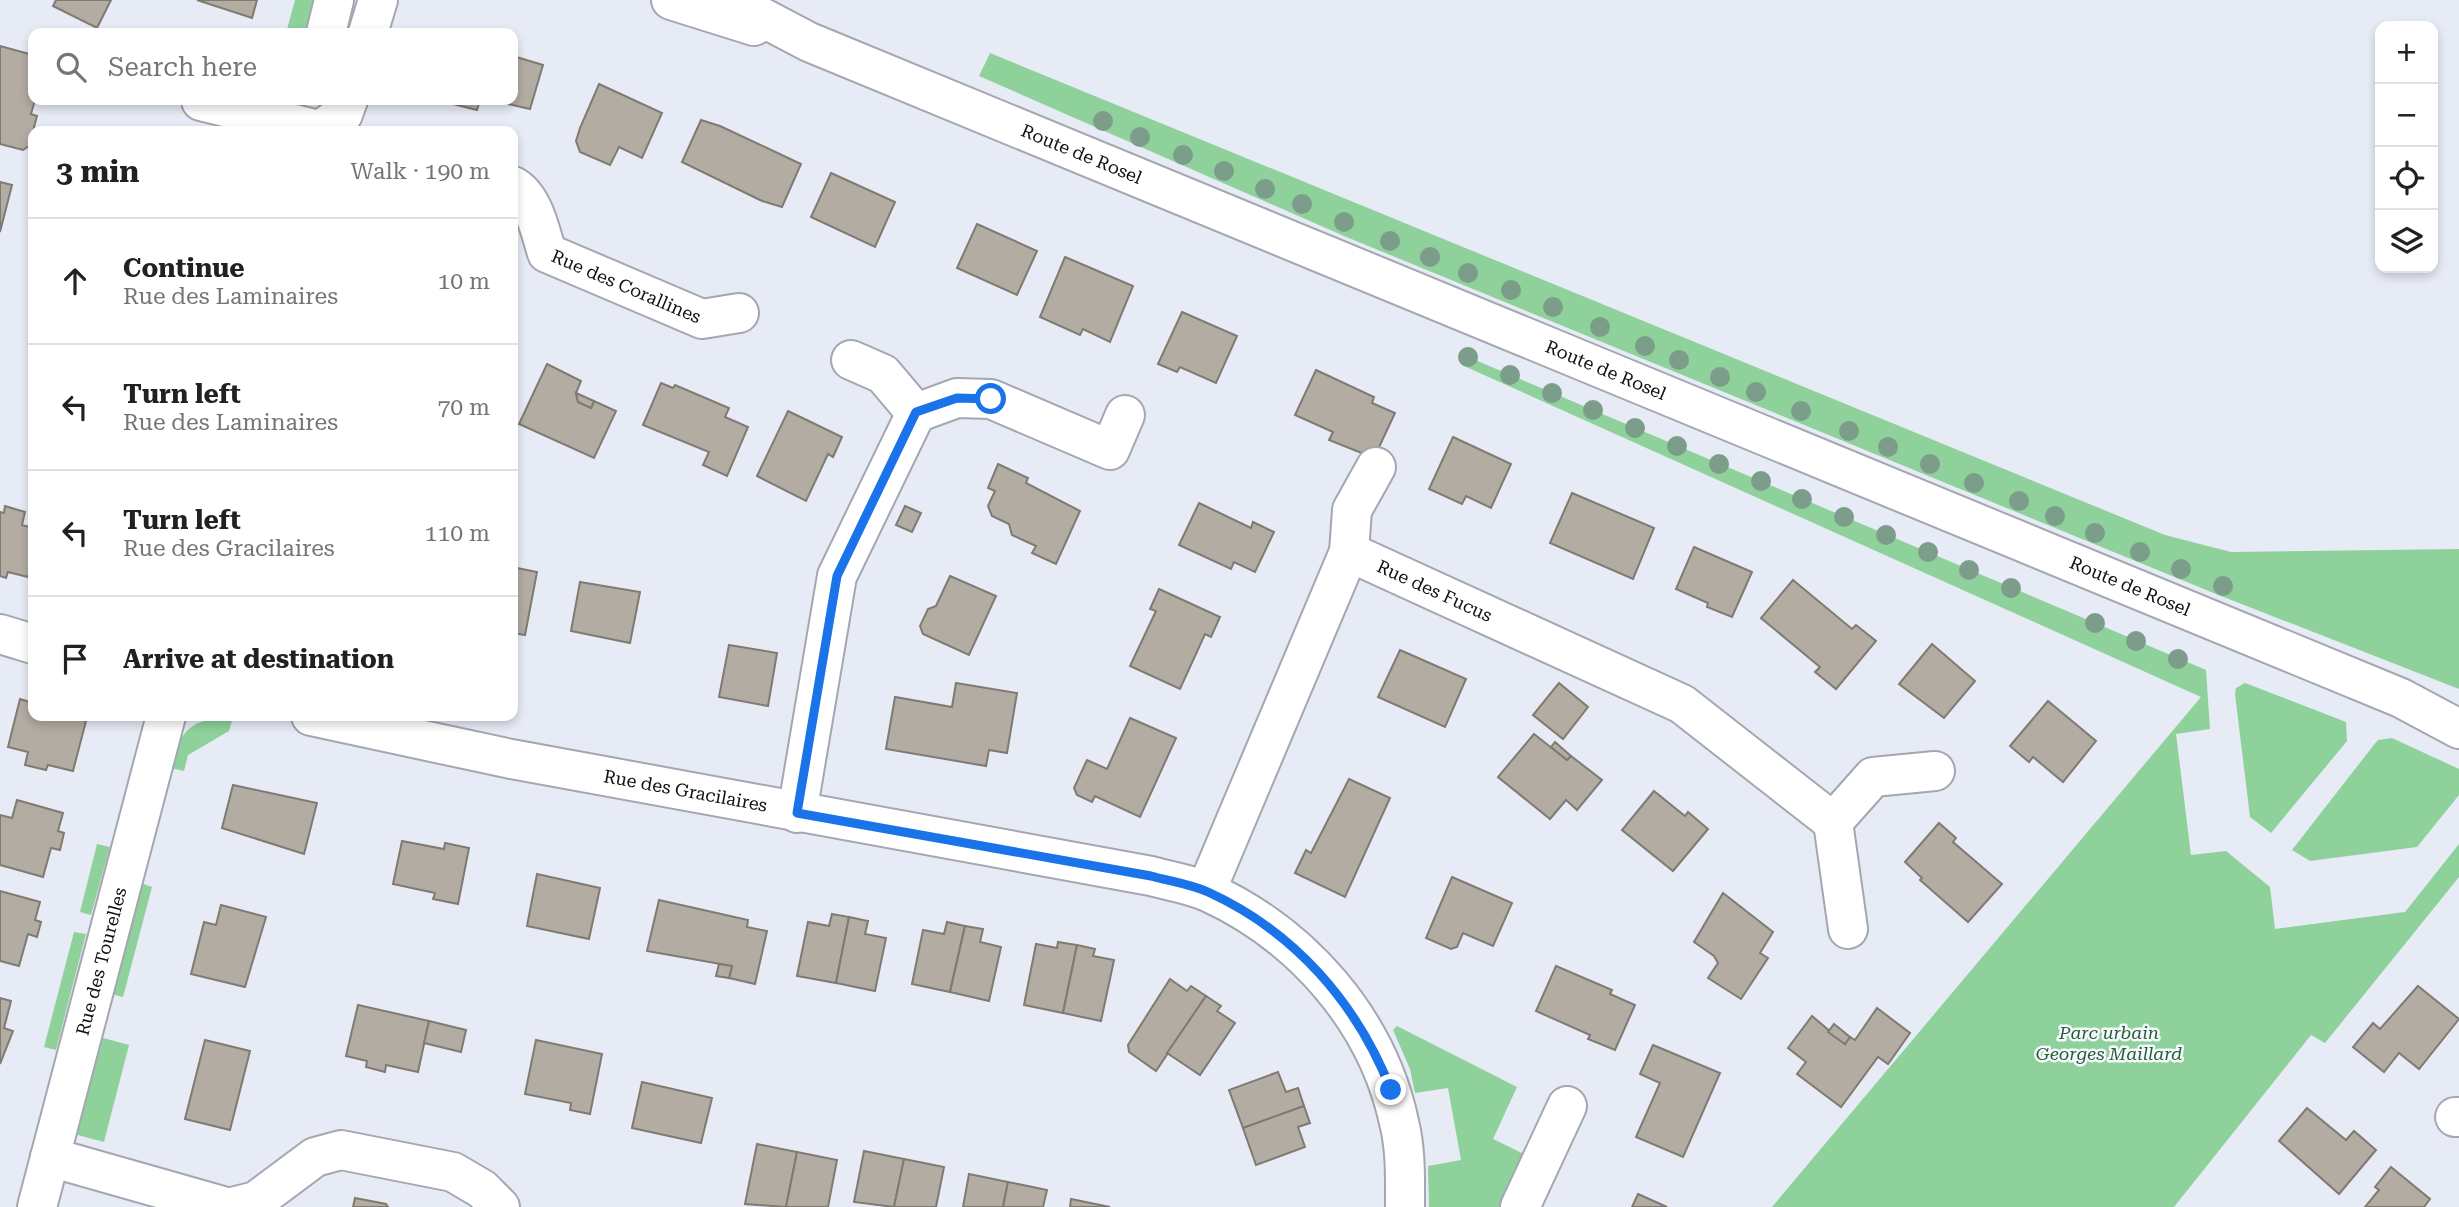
<!DOCTYPE html>
<meta charset="utf-8">
<style>
:root{--surface:#fff;--page:#f2f2f2;--text:#202124;--muted:#757577;--line:#e0e0e0}
body{margin:0;font-family:"Roboto Serif",serif;background:var(--page);color:var(--text)}
.controls{position:absolute;right:21px;top:21px;display:grid;overflow:hidden;border-radius:14px;box-shadow:0 4px 10px #0003}
.controls button{width:63px;height:63px;display:grid;place-items:center;padding:0;border:0;border-bottom:2px solid var(--line);background:var(--surface);color:var(--text);font:35px sans-serif}
.stop{position:absolute;width:21px;height:21px;margin:-16px;border:5px solid #1a73e8;border-radius:50%;background:#fff}
.stop.end{background:#1a73e8;border-color:#fff;box-shadow:0 2px 7px #0008}
.list{margin:0;padding:0;list-style:none}
h2{display:flex;justify-content:space-between;align-items:center;height:91px;margin:0;padding:0 28px;font-size:30px}
h2 small{font-size:23px;font-weight:400;color:var(--muted)}
.list li{display:grid;grid-template-columns:46px 1fr auto;gap:21px;align-items:center;box-sizing:border-box;height:126px;padding:0 28px;border-top:2px solid var(--line)}
.list b{display:block;font-size:26px;white-space:nowrap}
.list p{margin:0;font-size:23px;white-space:nowrap;color:var(--muted)}
.list em{font-size:23px;font-style:normal;color:var(--muted)}
.icon{flex:none;width:38px;height:38px;fill:none;stroke:currentColor;stroke-width:2;stroke-linecap:round;stroke-linejoin:round}
.map{position:relative;flex:none;width:2459px;height:1207px;overflow:hidden}
.search{position:absolute;background:var(--surface);box-shadow:0 4px 10px #0003;left:28px;top:28px;width:490px;height:77px;display:flex;align-items:center;gap:18px;box-sizing:border-box;padding:0 24px;border-radius:14px;color:var(--muted);font-size:26px}
.panel{position:absolute;background:var(--surface);box-shadow:0 4px 10px #0003;left:28px;top:126px;width:490px;height:595px;border-radius:14px}
.map>svg:first-child{display:block}
</style>
<div class="map">
<svg width="2459" height="1207" viewBox="0 0 2459 1207">
<rect width="100%" height="100%" fill="#e7ebf5"/>
<g fill="#8ed19a">
<polygon points="295,0 322,0 313,33 286,33"/>
<polygon points="990,53 2165,535 2231,552 2459,549 2459,689 2216,594 1344,236 979,76"/>
<polygon points="1468,357 2206,670 2210,729 2176,734 2191,855 2226,851 2270,887 2275,929 2405,912 2459,844 2459,877 2325,1043 2311,1035 2174,1207 1772,1207 2201,697 1464,366"/>
<polygon points="2245,683 2346,722 2347,741 2271,833 2250,817 2235,694 2236,688"/>
<path d="M 219,717 L 233,717 L 229,731 L 188,755 L 184,771 L 171,768 C 180,735 184,724 219,717 Z"/>
<polygon points="2392,738 2459,769 2459,795 2417,847 2310,861 2292,850 2373,746 2378,740"/>
<polygon points="97,844 110,847 91,915 80,912"/>
<polygon points="141,883 152,887 123,997 111,994"/>
<polygon points="74,932 86,934 56,1050 44,1047"/>
<polygon points="1397,1026 1517,1087 1493,1139 1524,1154 1500,1207 1429,1207 1428,1166 1461,1160 1448,1088 1415,1093 1410,1069 1393,1030"/>
<polygon points="100,1037 129,1045 104,1142 74,1134"/>
</g>
<g fill="#b2aca3" stroke="#7f7a72" stroke-width="2">
<polygon points="56,0 111,0 97,28 53,6"/>
<polygon points="197,0 257,0 252,18"/>
<polygon points="0,46 33,55 35,100 31,114 37,116 29,146 23,150 0,144"/>
<polygon points="513,56 543,65 530,109 491,100 513,100"/>
<polygon points="599,84 662,113 642,158 619,147 610,165 580,152 576,141 580,128"/>
<polygon points="450,100 480,100 477,110 449,103"/>
<polygon points="701,120 720,126 801,164 782,207 762,201 682,162"/>
<polygon points="831,173 895,202 875,247 811,217"/>
<polygon points="0,182 12,185 0,232"/>
<polygon points="977,224 1037,251 1017,295 957,268"/>
<polygon points="1065,257 1133,286 1110,342 1083,329 1080,335 1040,317"/>
<polygon points="1182,312 1237,336 1216,383 1180,367 1177,372 1158,364"/>
<polygon points="547,364 581,381 576,393 578,402 591,408 594,401 616,411 594,458 519,424"/>
<polygon points="1316,370 1374,397 1372,403 1395,413 1374,458 1329,440 1333,432 1295,415"/>
<polygon points="661,383 673,388 675,385 729,408 725,417 748,427 727,476 703,465 709,452 643,425"/>
<polygon points="576,393 594,401 591,408 578,402"/>
<polygon points="788,411 842,437 833,457 828,454 806,501 757,476"/>
<polygon points="1453,437 1511,464 1491,508 1466,496 1462,504 1429,489"/>
<polygon points="998,464 1028,478 1026,483 1080,511 1056,564 1032,553 1036,546 1012,535 1009,524 992,516 988,506 995,491 988,488"/>
<polygon points="1572,493 1654,528 1633,579 1550,543"/>
<polygon points="1199,503 1251,528 1253,522 1274,532 1255,572 1234,562 1231,569 1179,545"/>
<polygon points="5,506 25,512 22,525 33,528 33,558 28,577 8,572 6,578 0,576 0,512 4,513"/>
<polygon points="905,506 921,513 912,532 896,525"/>
<polygon points="1694,547 1752,572 1732,617 1707,607 1708,603 1676,589"/>
<polygon points="517,568 537,572 525,635 513,633 513,574 516,575"/>
<polygon points="950,576 996,596 969,655 923,634 920,626 928,609 936,606"/>
<polygon points="1793,580 1852,629 1856,625 1876,641 1836,689 1815,672 1820,667 1761,618"/>
<polygon points="580,582 640,592 630,643 571,631"/>
<polygon points="1159,589 1220,617 1211,637 1205,634 1180,689 1130,666 1156,611 1150,609"/>
<polygon points="1932,644 1975,681 1944,718 1899,684"/>
<polygon points="729,645 777,653 768,706 719,697"/>
<polygon points="1400,650 1466,679 1445,727 1378,697"/>
<polygon points="956,683 1017,693 1007,753 989,750 986,766 886,749 895,697 952,707"/>
<polygon points="1559,683 1588,707 1563,739 1533,715"/>
<polygon points="20,699 33,703 33,716 67,716 86,721 73,771 48,765 46,770 25,765 28,752 8,747"/>
<polygon points="2048,701 2096,741 2063,782 2033,757 2029,762 2010,746"/>
<polygon points="1130,718 1176,738 1140,817 1095,796 1092,802 1077,795 1074,788 1087,760 1107,769"/>
<polygon points="1534,734 1567,760 1571,756 1602,780 1577,810 1566,800 1550,819 1498,777"/>
<polygon points="1555,742 1571,756 1567,760 1551,747"/>
<polygon points="1349,779 1390,798 1345,897 1295,873 1306,850 1311,853"/>
<polygon points="233,785 317,803 304,854 222,828"/>
<polygon points="1654,791 1685,816 1688,812 1708,829 1673,871 1622,830"/>
<polygon points="17,800 63,813 58,831 64,833 60,850 51,848 43,877 0,865 0,815 12,818"/>
<polygon points="1939,823 1956,838 1953,842 2002,884 1968,922 1920,880 1922,878 1905,862"/>
<polygon points="402,841 444,849 445,843 469,848 458,904 433,899 435,893 393,884"/>
<polygon points="537,874 600,888 589,939 527,926"/>
<polygon points="1452,877 1512,903 1493,946 1463,933 1457,947 1451,949 1426,938"/>
<polygon points="0,891 40,902 35,920 41,922 37,937 28,934 19,966 0,961"/>
<polygon points="1723,893 1773,932 1760,953 1768,958 1741,999 1708,978 1718,963 1714,956 1694,942"/>
<polygon points="659,900 748,920 747,927 767,931 755,984 729,978 732,966 647,951"/>
<polygon points="221,905 266,917 245,987 191,974 204,922 216,925"/>
<polygon points="832,914 849,917 836,983 797,976 808,922 829,926"/>
<polygon points="849,917 868,921 865,934 886,938 875,991 836,983"/>
<polygon points="947,922 965,926 950,992 912,984 923,930 944,934"/>
<polygon points="965,926 983,929 980,942 1001,947 989,1001 950,992"/>
<polygon points="1058,942 1077,945 1063,1013 1024,1005 1036,944 1057,948"/>
<polygon points="1077,945 1095,949 1093,956 1114,960 1101,1021 1063,1013"/>
<polygon points="719,964 732,966 729,978 716,976"/>
<polygon points="1556,966 1612,990 1610,994 1635,1005 1615,1050 1588,1039 1590,1035 1536,1011"/>
<polygon points="1170,979 1187,991 1191,986 1206,996 1156,1071 1129,1052 1128,1045"/>
<polygon points="2418,986 2459,1019 2419,1069 2399,1053 2384,1072 2353,1047 2373,1023 2380,1029"/>
<polygon points="1206,996 1221,1006 1217,1011 1235,1023 1200,1075 1167,1053"/>
<polygon points="0,998 11,1001 4,1028 13,1031 0,1064"/>
<polygon points="358,1005 429,1021 418,1072 386,1065 385,1072 366,1067 367,1061 346,1056"/>
<polygon points="1877,1008 1910,1033 1888,1064 1878,1057 1841,1107 1797,1074 1806,1062 1788,1048 1812,1016 1845,1044 1850,1037 1855,1040"/>
<polygon points="429,1021 466,1030 461,1052 424,1043"/>
<polygon points="1834,1024 1850,1037 1845,1044 1828,1032"/>
<polygon points="205,1040 250,1051 230,1130 185,1119"/>
<polygon points="536,1040 602,1054 590,1114 570,1110 571,1103 525,1094"/>
<polygon points="1653,1045 1720,1073 1683,1157 1636,1137 1660,1083 1640,1074"/>
<polygon points="1278,1072 1286,1092 1298,1088 1304,1106 1243,1128 1229,1090"/>
<polygon points="642,1082 712,1098 701,1143 632,1128"/>
<polygon points="1304,1106 1310,1123 1298,1127 1305,1147 1256,1165 1243,1128"/>
<polygon points="2307,1108 2346,1140 2354,1131 2376,1150 2339,1194 2279,1141"/>
<polygon points="757,1144 797,1152 786,1207 745,1204"/>
<polygon points="864,1151 904,1159 894,1207 854,1202"/>
<polygon points="797,1152 837,1160 828,1207 786,1207"/>
<polygon points="904,1159 944,1167 936,1207 894,1207"/>
<polygon points="2391,1167 2430,1199 2424,1207 2365,1207 2379,1190 2375,1187"/>
<polygon points="969,1174 1008,1182 1003,1207 963,1207"/>
<polygon points="1008,1182 1047,1190 1043,1207 1003,1207"/>
<polygon points="1638,1194 1667,1207 1632,1207"/>
<polygon points="355,1198 386,1204 388,1207 353,1207"/>
<polygon points="1071,1199 1110,1207 1070,1207"/>
</g>
<g fill="none" stroke-linecap="round" stroke-linejoin="round">
<defs>
<g id="minor">
<polyline points="671,0 754,26"/>
<path id="s1" d="M 729,0 L 809,42 L 2401,698 L 2459,729"/>
<polyline points="326,33 334,0"/>
<polyline points="368,33 378,0"/>
<polyline points="201,101 322,131"/>
<polyline points="319,131 343,114 348,100"/>
<path id="s2" d="M 513,186 C 534,198 540,231 547,253 L 702,319 L 739,313"/>
<polyline points="851,360 883,374 916,413"/>
<polyline points="1349,552 1352,510 1376,467"/>
<polyline points="0,634 33,644"/>
<path id="s3" d="M 311,716 L 511,759 L 1151,876 C 1169,881 1190,884 1208,892 C 1302,935 1377,1020 1399,1122 C 1406,1150 1405,1178 1405,1207"/>
<polyline points="797,813 837,576 916,413 957,398 991,399 1110,450 1125,415"/>
<path id="s4" d="M 1206,891 L 1349,552 L 1682,704 L 1833,822"/>
<polyline points="1848,929 1833,822 1873,777 1935,771"/>
<polyline points="2455,1117 2459,1117"/>
<polyline points="50,1157 226,1207"/>
<path id="s5" d="M 37,1207 L 166,716"/>
<polyline points="232,1207 256,1201 315,1157 341,1150 453,1172 482,1189 500,1207"/>
<polyline points="1520,1207 1567,1106"/>
</g>
</defs>
<use href="#minor" stroke="#a4a7b0" stroke-width="42"/>
<use href="#minor" stroke="#fff" stroke-width="38"/>
</g>
<g fill="#7c9d8a">
<circle cx="1103" cy="121" r="10"/>
<circle cx="1140" cy="137" r="10"/>
<circle cx="1183" cy="155" r="10"/>
<circle cx="1224" cy="171" r="10"/>
<circle cx="1265" cy="189" r="10"/>
<circle cx="1302" cy="204" r="10"/>
<circle cx="1344" cy="222" r="10"/>
<circle cx="1390" cy="241" r="10"/>
<circle cx="1430" cy="257" r="10"/>
<circle cx="1468" cy="273" r="10"/>
<circle cx="1511" cy="290" r="10"/>
<circle cx="1553" cy="307" r="10"/>
<circle cx="1600" cy="327" r="10"/>
<circle cx="1645" cy="346" r="10"/>
<circle cx="1468" cy="357" r="10"/>
<circle cx="1679" cy="360" r="10"/>
<circle cx="1510" cy="375" r="10"/>
<circle cx="1720" cy="377" r="10"/>
<circle cx="1756" cy="392" r="10"/>
<circle cx="1552" cy="393" r="10"/>
<circle cx="1593" cy="410" r="10"/>
<circle cx="1801" cy="411" r="10"/>
<circle cx="1635" cy="428" r="10"/>
<circle cx="1849" cy="431" r="10"/>
<circle cx="1677" cy="446" r="10"/>
<circle cx="1888" cy="447" r="10"/>
<circle cx="1719" cy="464" r="10"/>
<circle cx="1930" cy="464" r="10"/>
<circle cx="1761" cy="481" r="10"/>
<circle cx="1974" cy="483" r="10"/>
<circle cx="1802" cy="499" r="10"/>
<circle cx="2019" cy="501" r="10"/>
<circle cx="2055" cy="516" r="10"/>
<circle cx="1844" cy="517" r="10"/>
<circle cx="2095" cy="533" r="10"/>
<circle cx="1886" cy="535" r="10"/>
<circle cx="1928" cy="552" r="10"/>
<circle cx="2140" cy="552" r="10"/>
<circle cx="2181" cy="569" r="10"/>
<circle cx="1969" cy="570" r="10"/>
<circle cx="2223" cy="586" r="10"/>
<circle cx="2011" cy="588" r="10"/>
<circle cx="2095" cy="623" r="10"/>
<circle cx="2136" cy="641" r="10"/>
<circle cx="2178" cy="659" r="10"/>
</g>
<g fill="none" stroke-linecap="round" stroke-linejoin="round">
<path stroke="#1a73e8" stroke-width="9" d="M 991,399 L 957,398 L 916,412 L 837,576 L 797,813 L 1151,876 C 1169,881 1190,884 1208,892 C 1294,931 1357,1003 1391,1090"/>
</g>
<g text-anchor="middle" stroke-width="5" stroke-linejoin="round" paint-order="stroke">
<g font-size="18" fill="#0f1014" stroke="#f6f8fe">
<text dy="6" stroke="none"><textPath href="#s1" startOffset="385">Route de Rosel</textPath></text>
<text dy="6" stroke="none"><textPath href="#s2" startOffset="163">Rue des Corallines</textPath></text>
<text dy="6" stroke="none"><textPath href="#s1" startOffset="952">Route de Rosel</textPath></text>
<text dy="6" stroke="none"><textPath href="#s1" startOffset="1519">Route de Rosel</textPath></text>
<text dy="6" stroke="none"><textPath href="#s4" startOffset="462">Rue des Fucus</textPath></text>
<text dy="6" stroke="none"><textPath href="#s3" startOffset="382">Rue des Gracilaires</textPath></text>
<text dy="6" stroke="none"><textPath href="#s5" startOffset="254">Rue des Tourelles</textPath></text>
</g>
<g font-size="18" font-style="italic" fill="#245d32" stroke="#f6f8fe">
<text x="2109" y="1039">Parc urbain<tspan x="2109" dy="21">Georges Maillard</tspan></text>
</g>
</g>
</svg>
<div class="controls">
<button>+</button>
<button>−</button>
<button><svg class="icon" aria-label="locate" viewBox="0 0 24 24"><circle cx="12" cy="12" r="6"/><path d="M12 2v4M12 18v4M2 12h4M18 12h4"/></svg></button>
<button><svg class="icon" aria-label="layers" viewBox="0 0 24 24"><path d="M12 4l9 5-9 5-9-5zM3 14l9 5 9-5"/></svg></button>
</div>
<div class="stop" style="left:991px;top:399px"></div>
<div class="stop end" style="left:1391px;top:1090px"></div>
<div class="search"><svg class="icon" aria-label="search" viewBox="0 0 24 24"><circle cx="10" cy="10" r="6"/><path d="M15 15l6 6"/></svg>Search here</div>
<section class="panel">
<h2>3 min<small>Walk · 190 m</small></h2>
<ul class="list">
<li><svg class="icon" aria-label="ahead" viewBox="0 0 24 24"><path d="M12 20V5M6 11l6-6 6 6"/></svg><div><b>Continue</b><p>Rue des Laminaires</p></div><em>10 m</em></li>
<li><svg class="icon" aria-label="left" viewBox="0 0 24 24"><path d="M17 20v-9H6M10 6l-5 5 5 5"/></svg><div><b>Turn left</b><p>Rue des Laminaires</p></div><em>70 m</em></li>
<li><svg class="icon" aria-label="left" viewBox="0 0 24 24"><path d="M17 20v-9H6M10 6l-5 5 5 5"/></svg><div><b>Turn left</b><p>Rue des Gracilaires</p></div><em>110 m</em></li>
<li><svg class="icon" aria-label="arrive" viewBox="0 0 24 24"><path d="M6 21V4h12l-3 4 3 4H6"/></svg><div><b>Arrive at destination</b></div></li>
</ul>
</section>
</div>
